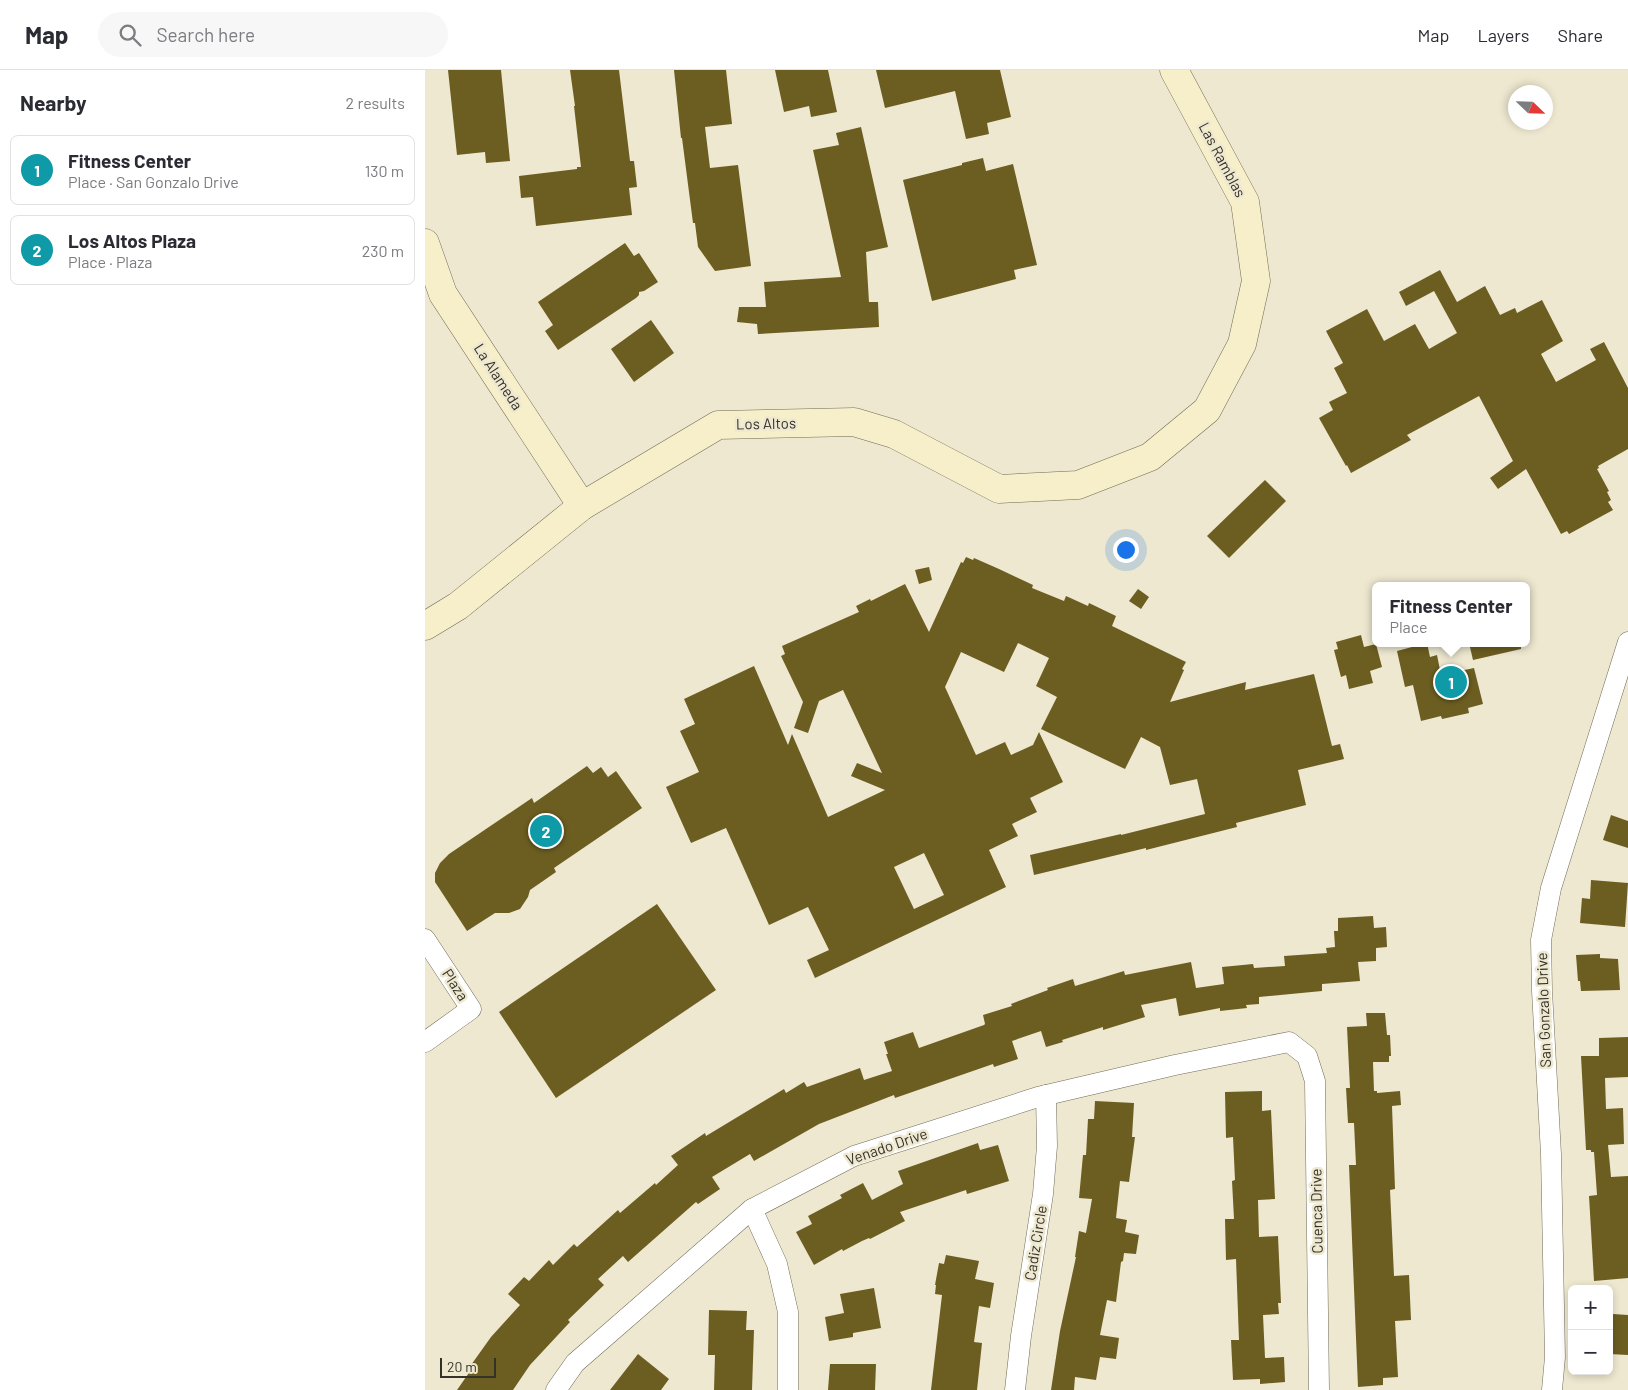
<!DOCTYPE html>
<meta charset="utf-8">
<style>
:root{--surface:#fff;--page:#f7f7f7;--text:#2b2b33;--muted:#7c7c81;--line:#e1e1e2;--accent:#2563eb}
body{margin:0;font-family:Barlow,sans-serif;background:var(--page);color:var(--text)}
.controls{position:absolute;right:15px;bottom:15px;display:grid;overflow:hidden;border-radius:8px;box-shadow:0 2px 8px #0003}
.controls button{width:45px;height:45px;display:grid;place-items:center;padding:0;border:0;border-bottom:1px solid var(--line);background:var(--surface);color:var(--text);font:25px sans-serif}
.compass{position:absolute;left:1083px;top:15px;width:45px;height:45px;border-radius:50%;background:var(--surface);box-shadow:0 2px 8px #0003;rotate:113deg}
.scale{position:absolute;left:15px;bottom:12px;width:56px;box-sizing:border-box;padding-left:5px;border:2px solid #333128;border-top:0;font-size:14px;line-height:18px;white-space:nowrap;color:#333128;-webkit-text-stroke:4px #eee8d0;paint-order:stroke}
.you{position:absolute;left:700px;top:479px;width:18px;height:18px;margin:-12px;border:4px solid #fff;border-radius:50%;background:#1a73e8;box-shadow:0 0 0 8px #1a73e833}
.badge{display:grid;place-items:center;width:32px;height:32px;border-radius:50%;background:var(--accent);color:#fff;font-size:16px;font-weight:700}
.pin{position:absolute;translate:-50% -50%;border:2px solid #fff;box-shadow:0 1px 5px #0006}
.popup{position:absolute;left:947px;top:512px;width:158px;height:65px;box-sizing:border-box;display:grid;place-content:center;border-radius:8px;background:var(--surface);filter:drop-shadow(0 1px 4px #0005);font-size:16px;white-space:nowrap;color:var(--muted)}
.popup b{font-size:19px;color:var(--text)}
.popup::after{content:'';position:absolute;left:50%;top:100%;margin-left:-10px;border:10px solid transparent;border-top-color:var(--surface)}
.list{margin:0;padding:0;list-style:none}
h2{display:flex;justify-content:space-between;align-items:center;height:65px;margin:0;padding:0 20px;font-size:21px}
h2 small{font-size:16px;font-weight:400;color:var(--muted)}
.list li{display:grid;grid-template-columns:32px 1fr auto;gap:15px;align-items:center;box-sizing:border-box;height:70px;margin:0 10px 10px;padding:0 10px;border:1px solid var(--line);border-radius:8px}
.list b{display:block;font-size:19px;white-space:nowrap}
.list p{margin:0;font-size:16px;white-space:nowrap;color:var(--muted)}
.list em{font-size:16px;font-style:normal;color:var(--muted)}
.icon{flex:none;width:28px;height:28px;fill:none;stroke:currentColor;stroke-width:2;stroke-linecap:round;stroke-linejoin:round}
.map{position:relative;flex:none;width:1203px;height:1320px;overflow:hidden}
header{display:flex;align-items:center;gap:30px;box-sizing:border-box;height:70px;padding:0 25px;background:var(--surface);border-bottom:1px solid var(--line)}
header strong{font-size:24px}
nav{display:flex;gap:28px;margin-inline-start:auto;font-size:18px}
.search{width:350px;height:45px;background:var(--page);display:flex;align-items:center;gap:12px;box-sizing:border-box;padding:0 18px;border-radius:28px;color:var(--muted);font-size:19px}
main{display:flex}
aside{flex:1;background:var(--surface)}
.map>svg:first-child{display:block}
</style>
<header>
<strong>Map</strong>
<div class="search"><svg class="icon" aria-label="search" viewBox="0 0 24 24"><circle cx="10" cy="10" r="6"/><path d="M15 15l6 6"/></svg>Search here</div>
<nav><a>Map</a><a>Layers</a><a>Share</a></nav>
</header>
<main>
<aside>
<h2>Nearby<small>2 results</small></h2>
<ul class="list">
<li><span class="badge" style="background:#0f9aa8">1</span><div><b>Fitness Center</b><p>Place · San Gonzalo Drive</p></div><em>130 m</em></li>
<li><span class="badge" style="background:#0f9aa8">2</span><div><b>Los Altos Plaza</b><p>Place · Plaza</p></div><em>230 m</em></li>
</ul>
</aside>
<div class="map">
<svg width="1203" height="1320" viewBox="0 0 1203 1320">
<rect width="100%" height="100%" fill="#eee8d0"/>
<g fill="#6c5d21" fill-rule="evenodd">
<polygon points="23,0 76,0 85,91 61,93 60,82 32,85"/>
<polygon points="145,0 194,0 205,91 209,91 212,117 204,118 207,145 111,156 108,127 96,128 94,106 152,99 152,97 156,97 149,36 150,36"/>
<polygon points="249,0 301,0 307,54 280,57 285,98 313,95 326,196 290,201 273,177 270,153 268,153 257,68 256,68"/>
<polygon points="350,0 403,0 412,42 386,47 384,36 359,42"/>
<polygon points="451,0 575,0 586,47 562,53 564,64 541,69 530,21 460,38"/>
<polygon points="436,57 463,177 441,182 444,232 453,232 454,257 333,264 332,254 312,252 314,237 341,237 339,212 416,207 388,80 414,75 411,63"/>
<polygon points="558,88 561,101 588,94 612,195 589,200 591,209 507,231 478,110 537,95 537,93"/>
<polygon points="200,173 209,186 214,183 233,212 219,221 214,222 214,225 211,228 133,280 120,261 128,255 113,232"/>
<polygon points="1015,200 1032,232 1060,216 1075,245 1090,238 1092,243 1117,230 1138,271 1116,284 1131,312 1171,290 1165,279 1179,272 1203,318 1203,379 1173,396 1174,398 1172,399 1184,421 1182,422 1186,430 1183,432 1188,440 1144,464 1142,461 1136,464 1101,399 1073,419 1065,408 1088,391 1054,326 982,365 986,370 926,403 922,395 921,396 894,348 908,340 904,332 922,323 909,298 918,293 901,261 942,239 959,271 990,254 1004,279 1032,263 1009,221 981,236 974,222"/>
<polygon points="226,250 249,283 209,312 186,279"/>
<polygon points="840,410 861,431 804,488 782,466"/>
<path d="M 541,487 L 548,490 L 549,488 L 574,499 L 608,515 L 607,518 L 639,531 L 641,526 L 663,536 L 664,533 L 691,546 L 687,556 L 761,592 L 757,599 L 759,600 L 745,632 L 821,612 L 820,620 L 889,604 L 907,676 L 915,674 L 919,689 L 873,700 L 881,735 L 811,753 L 812,757 L 721,780 L 721,778 L 609,805 L 605,785 L 696,764 L 696,765 L 780,744 L 772,709 L 745,715 L 735,677 L 716,667 L 700,699 L 616,659 L 632,627 L 611,616 L 624,588 L 593,573 L 579,602 L 536,582 L 520,617 L 551,685 L 580,672 L 586,685 L 608,675 L 614,662 L 638,712 L 605,728 L 612,742 L 587,754 L 593,766 L 564,780 L 581,817 L 390,908 L 382,890 L 404,880 L 383,837 L 344,855 L 301,758 L 266,773 L 241,717 L 274,702 L 255,661 L 270,654 L 259,629 L 329,596 L 363,675 L 367,664 L 403,747 L 460,720 L 426,706 L 432,693 L 457,703 L 418,620 L 394,631 L 383,663 L 369,658 L 378,632 L 356,586 L 360,584 L 357,576 L 434,542 L 431,536 L 445,529 L 446,531 L 480,514 L 504,562 L 536,492 L 538,493 ZM 499,783 L 519,825 L 489,839 L 469,797 Z"/>
<polygon points="504,497 507,510 494,514 490,500"/>
<polygon points="713,519 724,527 716,539 704,531"/>
<polygon points="936,565 939,577 951,574 957,597 945,601 948,613 924,619 921,605 916,607 909,580 913,579 911,572"/>
<polygon points="1002,573 1005,587 1012,585 1016,605 1049,598 1058,634 1043,638 1044,643 1017,649 1016,646 996,651 988,615 980,617 972,581"/>
<polygon points="1044,573 1096,573 1096,579 1048,590"/>
<polygon points="162,696 168,703 176,697 183,707 191,701 217,738 129,798 131,802 105,820 103,827 95,839 84,843 70,843 42,861 10,812 10,803 15,793 24,784 107,728 109,733"/>
<polygon points="1186,745 1203,751 1203,778 1178,770"/>
<polygon points="1166,810 1203,813 1200,857 1155,853 1157,828 1165,829"/>
<polygon points="232,834 291,920 131,1028 74,942"/>
<polygon points="948,846 949,858 961,857 962,877 951,878 951,891 933,892 935,911 897,914 897,921 834,927 834,934 821,935 822,938 795,941 795,938 754,946 751,928 716,935 720,947 678,960 678,957 637,970 638,972 621,977 616,961 587,971 593,989 569,997 568,994 470,1028 469,1025 394,1054 329,1091 325,1084 287,1107 295,1119 273,1134 271,1132 203,1192 198,1186 173,1209 179,1215 143,1250 145,1252 105,1295 88,1320 32,1320 48,1297 46,1295 66,1267 95,1235 83,1224 99,1207 104,1211 124,1190 128,1195 149,1174 152,1177 193,1140 195,1143 230,1113 231,1115 253,1095 246,1086 280,1063 281,1066 359,1019 361,1023 379,1012 382,1017 435,998 439,1010 467,1001 461,984 463,984 459,972 488,962 494,978 559,955 560,954 558,945 587,936 586,934 623,920 622,918 648,909 650,916 699,901 700,905 766,892 771,918 799,914 797,897 828,894 829,898 860,896 859,886 902,883 901,878 910,877 909,861 913,861 913,848"/>
<polygon points="1175,884 1175,888 1193,889 1195,920 1156,921 1155,911 1153,911 1151,885"/>
<polygon points="941,943 960,943 962,965 965,965 966,986 964,986 964,992 948,992 949,1021 952,1021 952,1023 975,1021 976,1035 967,1036 970,1119 965,1120 969,1206 984,1205 986,1250 970,1251 973,1307 958,1308 958,1315 933,1317 924,1095 931,1095 929,1053 923,1053 921,1018 925,1018 922,957 942,956"/>
<polygon points="1203,967 1203,1007 1180,1008 1181,1039 1198,1038 1199,1074 1183,1075 1186,1107 1203,1106 1203,1208 1169,1211 1164,1126 1172,1125 1169,1082 1166,1082 1166,1080 1161,1080 1156,986 1174,986 1174,968"/>
<polygon points="837,1021 837,1041 846,1040 850,1129 833,1130 834,1167 853,1166 856,1233 853,1233 854,1244 838,1245 840,1288 859,1287 860,1312 835,1314 835,1309 808,1310 806,1270 814,1270 811,1189 801,1190 800,1149 809,1149 807,1111 810,1110 808,1067 801,1068 800,1022"/>
<polygon points="670,1031 709,1033 707,1067 710,1067 704,1112 695,1111 691,1148 702,1150 700,1162 714,1165 711,1184 699,1183 698,1191 696,1192 691,1232 682,1230 675,1265 694,1268 691,1289 675,1287 671,1310 650,1307 649,1320 626,1320 635,1261 651,1187 650,1187 654,1161 661,1163 667,1129 654,1128 658,1085 661,1085 663,1049 669,1049"/>
<polygon points="553,1073 555,1080 573,1075 584,1111 542,1124 541,1120 475,1142 480,1151 445,1169 444,1168 437,1171 418,1181 417,1179 389,1195 371,1162 387,1154 383,1146 417,1128 415,1125 438,1113 447,1130 478,1114 473,1101"/>
<polygon points="521,1185 554,1191 550,1209 569,1213 565,1238 554,1236 549,1272 557,1273 552,1320 506,1320 517,1225 510,1224 511,1215 510,1215 514,1193 519,1194"/>
<polygon points="449,1218 456,1258 428,1263 428,1267 404,1271 400,1247 419,1243 415,1224"/>
<polygon points="284,1240 322,1241 321,1260 329,1260 327,1320 289,1320 290,1285 283,1285"/>
<polygon points="1188,1244 1203,1245 1203,1285 1184,1284 1184,1262 1187,1263"/>
<polygon points="213,1284 244,1309 236,1320 185,1320"/>
<polygon points="405,1294 451,1294 450,1320 403,1320"/>
</g>
<g fill="none" stroke-linecap="round" stroke-linejoin="round">
<defs>
<g id="street">
<polyline points="0,869 46,939 0,972"/>
<polyline points="327,1139 352,1194 363,1242 363,1320"/>
<polyline points="131,1320 150,1293 327,1139 429,1086 613,1027 750,995 864,972 882,986 890,1011 894,1320"/>
<polyline points="590,1320 596,1266 618,1124 622,1076 621,1025"/>
<polyline points="1127,1320 1130,1287 1126,1084 1117,921 1116,870 1126,818 1203,572"/>
</g>
<g id="secondary">
<polyline points="0,173 18,224 157,436"/>
<polyline points="0,556 33,536 157,436 293,355 429,352 469,364 574,419 653,415 725,387 782,340 817,274 831,211 820,132 749,0"/>
</g>
</defs>
<use href="#street" stroke="#716c57" stroke-width="21"/>
<use href="#secondary" stroke="#716c57" stroke-width="29"/>
<use href="#street" stroke="#fff" stroke-width="20"/>
<use href="#secondary" stroke="#f7eeca" stroke-width="28"/>
</g>
<g text-anchor="middle" stroke-width="5" stroke-linejoin="round" paint-order="stroke">
<g font-size="15" fill="#333128" stroke="#eee8d0">
<text transform="translate(797 90) rotate(62)" y="5">Las Ramblas</text>
<text transform="translate(73 307) rotate(57)" y="5">La Alameda</text>
<text transform="translate(341 354) rotate(-1)" y="5">Los Altos</text>
<text transform="translate(30 915) rotate(57)" y="5">Plaza</text>
<text transform="translate(1119 940) rotate(-92)" y="5">San Gonzalo Drive</text>
<text transform="translate(462 1077) rotate(-19)" y="5">Venado Drive</text>
<text transform="translate(892 1141) rotate(-91)" y="5">Cuenca Drive</text>
<text transform="translate(611 1173) rotate(-81)" y="5">Cadiz Circle</text>
</g>
</g>
</svg>
<div class="controls">
<button>+</button>
<button>−</button>
</div>
<svg class="compass" viewBox="-18 -18 36 36"><path d="M0-13l5 13h-10z" fill="#e53935"/><path d="M0 13l5-13h-10z" fill="#7c7c81"/></svg>
<div class="scale">20 m</div>
<div class="you"></div>
<div class="pin badge" style="left:1026px;top:612px;background:#0f9aa8">1</div>
<div class="popup"><b>Fitness Center</b>Place</div>
<div class="pin badge" style="left:121px;top:761px;background:#0f9aa8">2</div>
</div>
</main>
